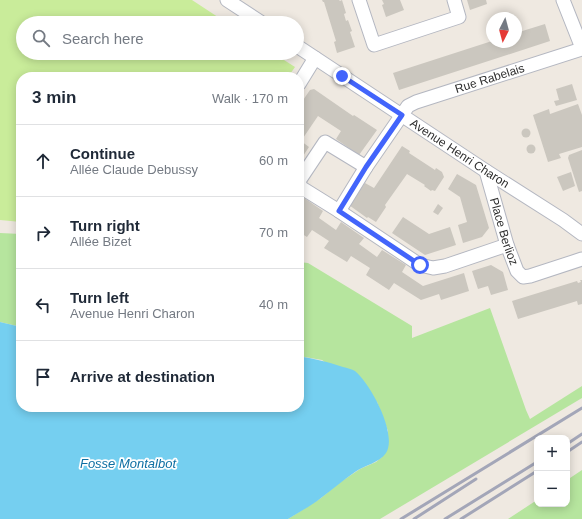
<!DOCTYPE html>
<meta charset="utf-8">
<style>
:root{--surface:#fff;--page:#f2f2f3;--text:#1f2937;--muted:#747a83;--line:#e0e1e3}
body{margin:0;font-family:Arial,sans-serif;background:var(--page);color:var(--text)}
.controls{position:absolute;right:12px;bottom:12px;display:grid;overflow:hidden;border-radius:8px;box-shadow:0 2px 10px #0003}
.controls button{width:36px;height:36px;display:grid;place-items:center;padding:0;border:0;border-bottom:1px solid var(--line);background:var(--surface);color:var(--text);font:20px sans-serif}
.compass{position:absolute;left:486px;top:12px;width:36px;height:36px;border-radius:50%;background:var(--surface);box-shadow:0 2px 10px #0003;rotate:186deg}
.stop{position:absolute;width:12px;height:12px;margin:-9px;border:3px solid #4264fb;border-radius:50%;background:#fff}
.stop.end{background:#4264fb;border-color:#fff;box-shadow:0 1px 4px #0008}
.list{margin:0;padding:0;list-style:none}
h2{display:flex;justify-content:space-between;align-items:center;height:52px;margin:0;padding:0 16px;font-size:17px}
h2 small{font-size:13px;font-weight:400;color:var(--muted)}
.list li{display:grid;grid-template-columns:26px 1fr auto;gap:12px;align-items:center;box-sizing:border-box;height:72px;padding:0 16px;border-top:1px solid var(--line)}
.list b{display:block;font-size:15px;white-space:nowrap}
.list p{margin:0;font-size:13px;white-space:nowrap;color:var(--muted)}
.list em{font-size:13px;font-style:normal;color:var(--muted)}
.icon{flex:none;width:22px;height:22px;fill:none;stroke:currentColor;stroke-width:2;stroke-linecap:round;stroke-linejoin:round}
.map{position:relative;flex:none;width:582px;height:519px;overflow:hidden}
.search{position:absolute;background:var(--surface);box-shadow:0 2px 10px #0003;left:16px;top:16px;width:288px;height:44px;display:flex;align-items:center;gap:10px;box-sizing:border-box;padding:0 14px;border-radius:22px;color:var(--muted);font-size:15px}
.panel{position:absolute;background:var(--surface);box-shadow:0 2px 10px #0003;left:16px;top:72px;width:288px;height:340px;border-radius:16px}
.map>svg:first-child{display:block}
</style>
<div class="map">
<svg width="582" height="519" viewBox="0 0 582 519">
<rect width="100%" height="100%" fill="#efe9e1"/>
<g fill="#b6e59e">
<polygon points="0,233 21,234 21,327 0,322"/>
<polygon points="299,262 308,263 412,326 412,338 490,308 526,410 530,419 582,386 582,398 380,519 288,519 321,498 339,483 360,469 376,462 382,457 388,431 377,402 322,360 299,356"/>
<polygon points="582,470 582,519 508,519 537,500 537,504 567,504 567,480"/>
</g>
<polygon fill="#c9ec9a" points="0,0 192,0 227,23 23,23 23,53 273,53 295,67 288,77 21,77 21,222 0,220"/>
<path fill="#75cff0" d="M 0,322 L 21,327 L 21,407 L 299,407 L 299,356 C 315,359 328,362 343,367 C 347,368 352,369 355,371 C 370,383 398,434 386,453 C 379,463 365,465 355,472 C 343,480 333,489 321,498 C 311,506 299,512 288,519 L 0,519 Z"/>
<g fill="#cbc7bf">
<polygon points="322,0 339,0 340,1 342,0 346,13 344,14 346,21 348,20 352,31 350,32 355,47 337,53 334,42 336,41 324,2 323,2"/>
<polygon points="382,0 400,0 404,10 386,17 382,5 384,4"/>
<polygon points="467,0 486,0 487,4 470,10"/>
<polygon points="545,24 550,41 399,90 393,73 492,41 492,42 516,42 516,33"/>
<polygon points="572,84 577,100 556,106 554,101 559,100 556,89"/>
<polygon points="314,89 353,116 354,115 377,130 359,155 336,139 341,131 318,116 301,141 309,147 299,162 299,106 310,90"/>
<polygon points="578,104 582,115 582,147 559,154 561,158 548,162 533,115 549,109 550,114"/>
<circle cx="526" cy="133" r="4.5"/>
<circle cx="531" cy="149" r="4.5"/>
<polygon points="402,146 410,151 409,153 435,170 436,168 442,172 444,177 435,191 432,190 431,191 424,186 425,185 407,174 385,205 386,207 376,222 368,217 367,218 349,205 365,183 374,188"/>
<polygon points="582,150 582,191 579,192 568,158 569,155"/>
<polygon points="571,172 575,186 563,191 557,177"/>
<polygon points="457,174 476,185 489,228 482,237 463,243 458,225 467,222 460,197 448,189"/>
<polygon points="300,195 323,211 319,218 336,230 341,222 364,238 359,244 377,257 382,250 406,265 402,272 423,286 464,273 469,291 441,300 439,294 421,300 394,283 389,290 366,275 370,268 351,256 347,262 324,248 329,241 312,230 307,237 299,232"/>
<polygon points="438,204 443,208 438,215 433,212"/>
<polygon points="403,217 429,234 450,227 456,245 425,255 392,233"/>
<polygon points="491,265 503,272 508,290 491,295 488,286 478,289 472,271"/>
<polygon points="580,280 582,280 582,304 578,305 577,301 518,319 512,301 577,281 578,283 581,282"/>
</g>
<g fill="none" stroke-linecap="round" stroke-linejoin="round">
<defs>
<g id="minor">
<polyline points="227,0 262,23"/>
<polyline points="359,0 374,45 459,17 454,0"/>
<polyline points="563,0 582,48"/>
<path id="s1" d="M 297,46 L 486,171 L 563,220 L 582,234"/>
<polyline points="299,84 315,58"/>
<path id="s2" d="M 486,171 L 507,245 L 517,271 L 523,277 L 530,276 L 582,259"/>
<polyline points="299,181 325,142 366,167"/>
<polyline points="299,183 302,188 339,211 420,265 433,268 445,266 507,245"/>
<path id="s3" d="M 339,211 L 366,167 L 408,106 L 416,102 L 582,49"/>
</g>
</defs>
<use href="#minor" stroke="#b4b7c1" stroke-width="15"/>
<use href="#minor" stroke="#fff" stroke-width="13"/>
<g stroke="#a3a6b8" stroke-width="3">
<polyline points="567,444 582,434"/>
<polyline points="567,452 582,442"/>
<polyline points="401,519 582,408"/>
<polyline points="414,519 476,479"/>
<polyline points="445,519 537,462"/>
<polyline points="461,519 537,471"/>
</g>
</g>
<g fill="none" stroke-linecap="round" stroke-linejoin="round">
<polyline stroke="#4264fb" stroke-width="5" points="342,76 402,115 366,167 339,211 420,265"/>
</g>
<g text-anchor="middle" stroke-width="3.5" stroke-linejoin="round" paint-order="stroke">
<g font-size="12" fill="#2e2e2e" stroke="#fff">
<text dy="4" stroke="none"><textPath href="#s3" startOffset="212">Rue Rabelais</textPath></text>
<text dy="4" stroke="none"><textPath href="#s1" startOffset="195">Avenue Henri Charon</textPath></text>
<text dy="4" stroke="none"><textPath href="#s2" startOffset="63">Place Berlioz</textPath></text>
</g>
<g font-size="13" font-style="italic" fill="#0d6fa3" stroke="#fff">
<text x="128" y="468">Fosse Montalbot</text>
</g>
</g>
</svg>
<div class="controls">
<button>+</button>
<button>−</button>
</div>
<svg class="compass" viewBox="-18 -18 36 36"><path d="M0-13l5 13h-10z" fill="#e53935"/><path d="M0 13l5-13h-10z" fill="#747a83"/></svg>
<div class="stop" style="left:420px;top:265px"></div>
<div class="stop end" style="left:342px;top:76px"></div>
<div class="search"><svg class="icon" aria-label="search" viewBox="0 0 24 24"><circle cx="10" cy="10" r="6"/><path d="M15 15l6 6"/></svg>Search here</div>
<section class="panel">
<h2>3 min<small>Walk · 170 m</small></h2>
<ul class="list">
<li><svg class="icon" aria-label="ahead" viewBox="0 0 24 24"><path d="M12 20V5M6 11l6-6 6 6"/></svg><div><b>Continue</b><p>Allée Claude Debussy</p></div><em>60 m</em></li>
<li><svg class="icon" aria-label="right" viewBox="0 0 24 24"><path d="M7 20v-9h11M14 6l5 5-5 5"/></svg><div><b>Turn right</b><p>Allée Bizet</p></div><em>70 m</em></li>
<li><svg class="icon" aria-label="left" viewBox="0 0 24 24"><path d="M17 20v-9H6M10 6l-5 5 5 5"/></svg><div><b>Turn left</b><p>Avenue Henri Charon</p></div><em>40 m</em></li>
<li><svg class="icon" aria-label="arrive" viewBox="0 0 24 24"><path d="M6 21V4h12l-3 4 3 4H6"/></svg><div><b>Arrive at destination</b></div></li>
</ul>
</section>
</div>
